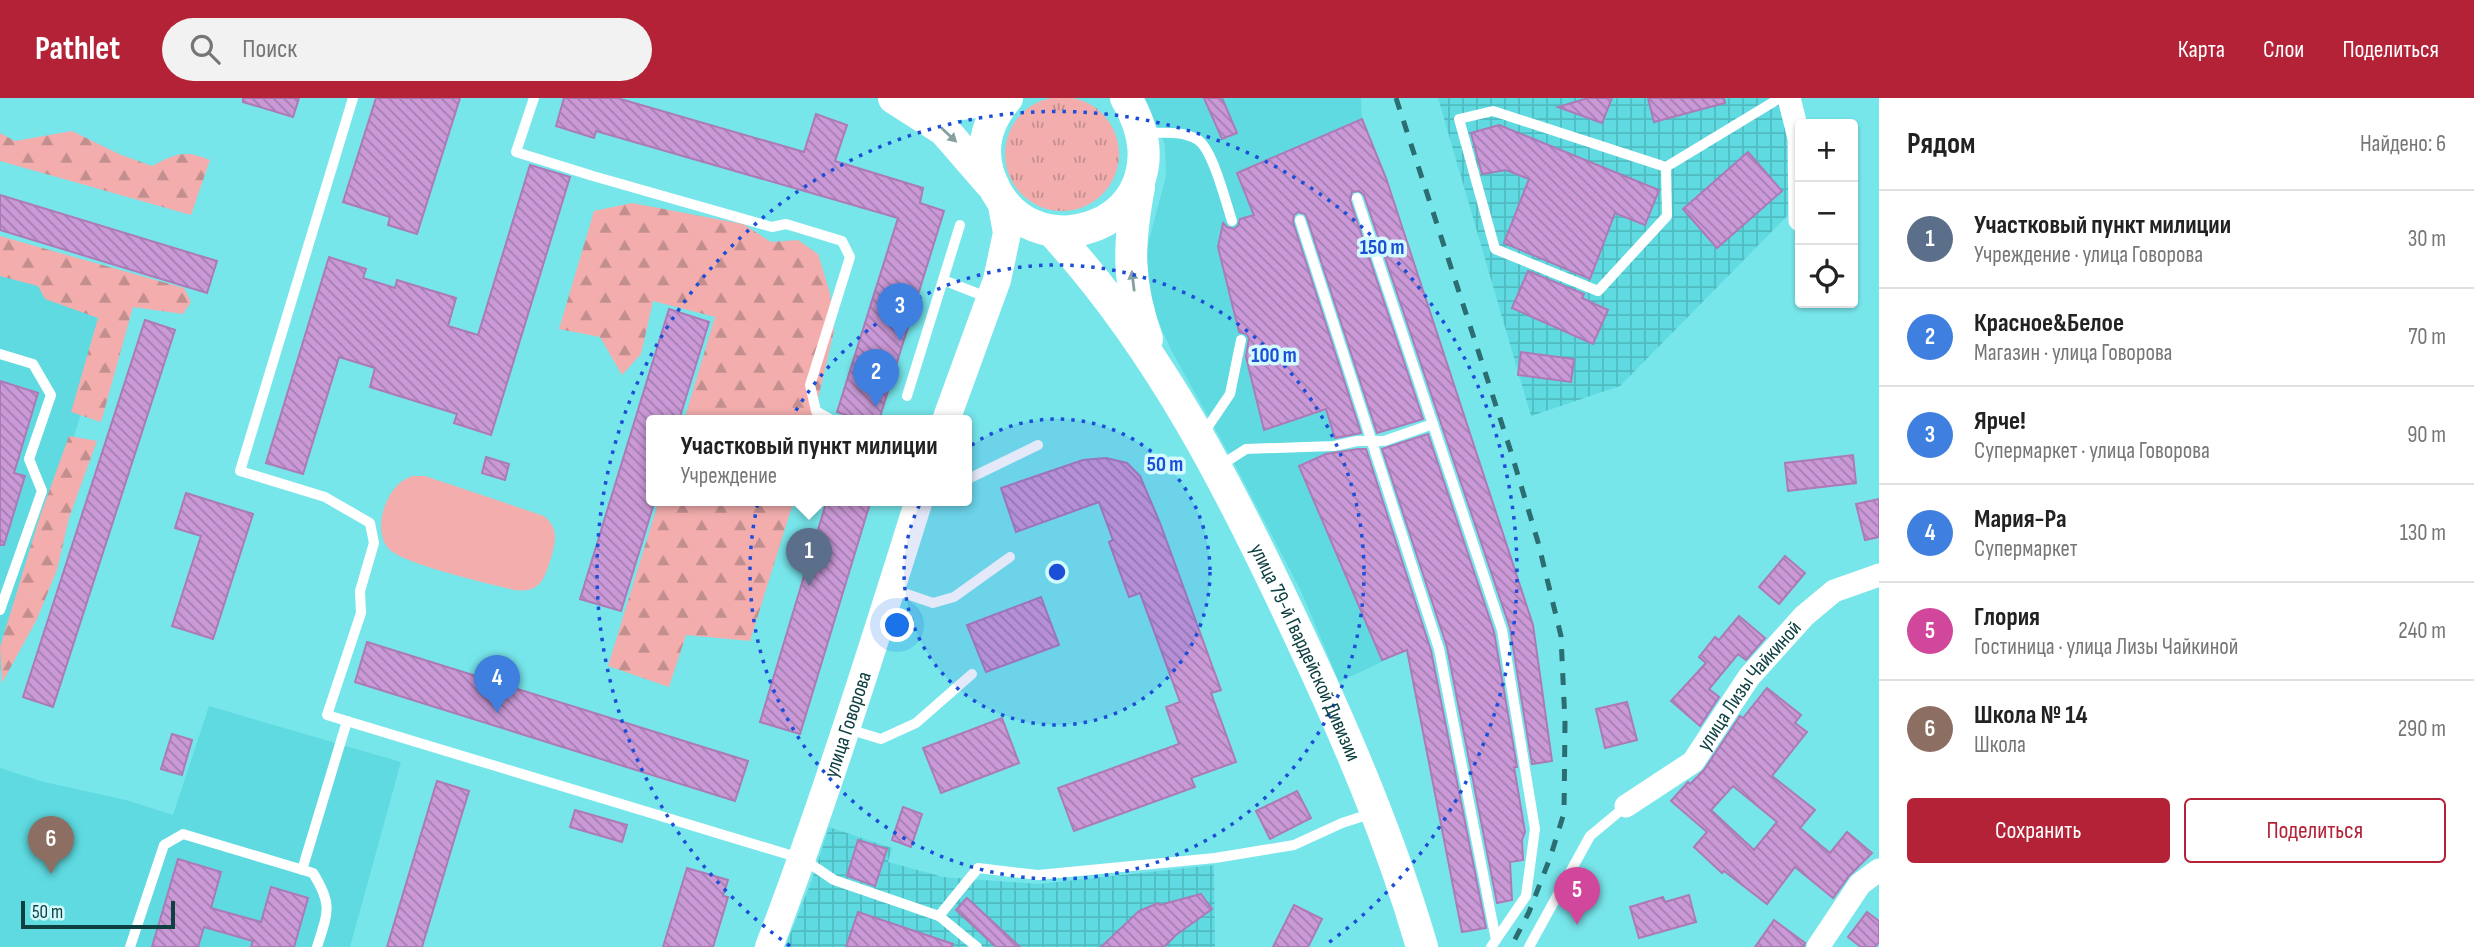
<!DOCTYPE html>
<html lang="ru">
<meta charset="utf-8">
<style>
:root{--surface:#fff;--page:#f2f2f2;--text:#222;--muted:#767676;--line:#e0e0e0;--accent:#b42237}
body{margin:0;font-family:"Sofia Sans Condensed",sans-serif;background:var(--page);color:var(--text)}
.controls{position:absolute;right:21px;top:21px;display:grid;overflow:hidden;border-radius:7px;box-shadow:0 2px 5px #0004}
.controls button{width:63px;height:63px;display:grid;place-items:center;padding:0;border:0;border-bottom:2px solid var(--line);background:var(--surface);color:var(--text);font:35px sans-serif}
.scale{position:absolute;left:21px;bottom:18px;width:154px;box-sizing:border-box;padding-left:7px;border:4px solid #0e4042;border-top:0;font-size:19px;line-height:24px;white-space:nowrap;color:#0e4042;-webkit-text-stroke:5px #d3fbfd;paint-order:stroke}
.you{position:absolute;left:898px;top:528px;width:24px;height:24px;margin:-18px;border:5px solid #fff;border-radius:50%;background:#1a73e8;box-shadow:0 0 0 10px #1a73e833}
.badge{display:grid;place-items:center;width:46px;height:46px;border-radius:50%;background:var(--accent);color:#fff;font-size:23px;font-weight:700}
.pin{position:absolute;translate:-50% -58px;filter:drop-shadow(0 2px 4px #0008)}
.pin::after{content:'';position:absolute;top:37px;width:24px;height:21px;background:inherit;clip-path:polygon(0 0,100% 0,50% 100%)}
.popup{position:absolute;left:646px;top:317px;width:326px;height:91px;box-sizing:border-box;display:grid;place-content:center;border-radius:7px;background:var(--surface);filter:drop-shadow(0 2px 5px #0005);font-size:23px;white-space:nowrap;color:var(--muted)}
.popup b{font-size:26px;color:var(--text)}
.popup::after{content:'';position:absolute;left:50%;top:100%;margin-left:-14px;border:14px solid transparent;border-top-color:var(--surface)}
.list{margin:0;padding:0;list-style:none}
h2{display:flex;justify-content:space-between;align-items:center;height:91px;margin:0;padding:0 28px;font-size:30px}
h2 small{font-size:23px;font-weight:400;color:var(--muted)}
.list li{display:grid;grid-template-columns:46px 1fr auto;gap:21px;align-items:center;box-sizing:border-box;height:98px;padding:0 28px;border-top:2px solid var(--line)}
.list b{display:block;font-size:26px;white-space:nowrap}
.list p{margin:0;font-size:23px;white-space:nowrap;color:var(--muted)}
.list em{font-size:23px;font-style:normal;color:var(--muted)}
.actions{display:flex;gap:14px;padding:21px 28px}
.actions a{flex:1;padding:16px 0;border:2px solid var(--accent);border-radius:7px;text-align:center;font-size:24px;color:var(--accent)}
.actions .main{background:var(--accent);color:#fff}
.icon{flex:none;width:38px;height:38px;fill:none;stroke:currentColor;stroke-width:2;stroke-linecap:round;stroke-linejoin:round}
.map{position:relative;flex:none;width:1879px;height:849px;overflow:hidden}
header{display:flex;align-items:center;gap:42px;box-sizing:border-box;height:98px;padding:0 35px;background:var(--accent);color:#fff}
header strong{font-size:33px}
nav{display:flex;gap:38px;margin-inline-start:auto;font-size:24px}
.search{width:490px;height:63px;background:var(--page);display:flex;align-items:center;gap:18px;box-sizing:border-box;padding:0 24px;border-radius:38px;color:var(--muted);font-size:26px}
main{display:flex}
aside{flex:1;background:var(--surface)}
.map>svg:first-child{display:block}
</style>
<header>
<strong>Pathlet</strong>
<div class="search"><svg class="icon" aria-label="search" viewBox="0 0 24 24"><circle cx="10" cy="10" r="6"/><path d="M15 15l6 6"/></svg>Поиск</div>
<nav><a>Карта</a><a>Слои</a><a>Поделиться</a></nav>
</header>
<main>
<div class="map">
<svg width="1879" height="849" viewBox="0 0 1879 849">
<defs>
<pattern id="industrial-grid" width="8" height="8" patternUnits="userSpaceOnUse" patternTransform="scale(1.75)"><rect width="8" height="8" fill="#5edae0"/><path d="M0 4h8M4 0v8" fill="none" stroke="#50bcc1"/></pattern>
<pattern id="grass-tufts" width="24" height="20" patternUnits="userSpaceOnUse" patternTransform="scale(1.75)"><rect width="24" height="20" fill="#f2adac"/><path d="M3 7l-1-3M5 7V3M7 7l1-3M15 17l-1-3M17 17v-4M19 17l1-3" fill="none" stroke="#c28e8e"/></pattern>
<pattern id="forest-firs" width="22" height="20" patternUnits="userSpaceOnUse" patternTransform="scale(1.75)"><rect width="22" height="20" fill="#f2adac"/><path d="M5 1l3.5 6h-7zM16 11l3.5 6h-7z" fill="#c28e8e"/></pattern>
<pattern id="building-back-hatch" width="6" height="6" patternUnits="userSpaceOnUse" patternTransform="scale(1.75)"><rect width="6" height="6" fill="#cb99d7"/><path d="M-1 5l2 2M0 0l6 6M5-1l2 2" fill="none" stroke="#a37eb0"/></pattern>
</defs>
<rect width="100%" height="100%" fill="#77e6eb"/>
<g fill="#5edae0">
<polygon points="1144,0 1361,0 1362,21 1237,75 1244,93 1260,105 1268,126 1340,357 1405,553 1339,584 1301,493 1232,361 1171,252 1153,211 1147,185 1147,150 1166,78 1165,47"/>
<polygon points="0,168 116,204 0,574"/>
<polygon points="209,608 401,664 350,849 0,849 0,670 44,684 126,702 173,717"/>
</g>
<g fill="url(#industrial-grid)">
<polygon points="1438,0 1781,0 1791,39 1788,117 1620,288 1531,318"/>
<polygon points="829,729 892,750 888,764 943,779 1039,786 1214,767 1215,849 785,849 811,785"/>
</g>
<circle fill="url(#grass-tufts)" cx="1062" cy="56" r="57"/>
<g fill="url(#forest-firs)">
<path d="M 72,33 L 119,56 L 152,68 C 175,56 184,51 210,62 L 191,117 L 0,63 L 0,35 L 15,43 Z"/>
<polygon points="632,105 743,126 771,144 798,142 818,156 830,195 834,233 813,322 684,322 715,219 653,203 641,256 622,277 600,239 559,231 594,113"/>
<polygon points="0,138 184,190 191,204 183,216 133,209 101,324 71,314 98,220 45,201 38,188 0,178"/>
<polygon points="69,338 97,343 69,420 57,472 37,521 2,585 0,549 39,421"/>
<polygon points="659,402 794,402 750,543 686,537 669,589 608,568"/>
</g>
<path fill="#f2adac" d="M 412,378 L 425,378 L 544,418 C 550,423 554,429 555,437 C 556,446 547,478 540,485 C 533,493 524,493 514,492 C 490,486 403,466 389,451 C 379,440 380,423 384,410 C 390,395 396,384 412,378 Z"/>
<g fill="url(#building-back-hatch)" stroke="#ab7bb7" stroke-width="2" fill-rule="evenodd">
<polygon points="243,0 299,0 293,19 243,4"/>
<polygon points="376,0 460,0 417,136 388,127 390,119 343,104"/>
<polygon points="564,0 617,0 804,54 816,16 847,27 835,63 923,90 920,105 944,113 879,322 851,322 852,319 837,314 898,120 596,33 594,40 556,28"/>
<polygon points="1204,0 1222,0 1237,35 1222,41"/>
<polygon points="1588,0 1612,0 1602,25 1558,9"/>
<polygon points="1648,0 1724,0 1725,5 1654,24"/>
<polygon points="1362,21 1386,80 1533,527 1552,663 1532,666 1510,530 1364,97 1359,93 1352,94 1350,102 1423,321 1377,335 1307,120 1305,116 1298,114 1294,117 1293,124 1361,335 1335,340 1326,311 1264,332 1246,259 1249,240 1246,236 1239,234 1218,149 1223,125 1227,129 1234,131 1238,128 1240,121 1254,117 1237,75"/>
<polygon points="1499,27 1659,92 1645,127 1615,115 1590,181 1504,145 1529,81 1506,72 1482,76 1471,35"/>
<polygon points="1748,54 1782,93 1717,150 1683,111"/>
<polygon points="530,67 570,79 491,337 454,325 457,316 370,289 375,270 339,259 303,376 266,365 329,159 366,171 363,180 395,190 397,182 456,200 448,228 478,237"/>
<polygon points="0,97 217,163 207,195 0,132"/>
<polygon points="1528,173 1584,196 1582,200 1608,212 1593,246 1512,210"/>
<polygon points="669,211 709,224 679,322 652,322 652,402 655,402 621,513 580,501"/>
<polygon points="145,222 175,232 53,609 23,599"/>
<polygon points="1521,254 1574,261 1571,284 1518,277"/>
<polygon points="0,283 38,295 14,375 25,378 4,447 0,447"/>
<polygon points="1428,336 1494,534 1517,669 1514,669 1525,734 1522,742 1523,762 1510,764 1512,802 1497,805 1447,549 1382,351"/>
<polygon points="1358,351 1366,351 1431,553 1486,830 1462,834 1407,552 1382,562 1299,368 1326,356"/>
<polygon points="1853,357 1856,385 1788,393 1785,365"/>
<polygon points="486,359 509,366 505,382 482,375"/>
<polygon points="1106,360 1127,365 1140,378 1160,425 1221,592 1211,595 1236,664 1191,680 1195,689 1074,733 1058,690 1179,646 1166,609 1180,604 1140,495 1129,499 1109,444 1113,442 1099,404 1016,434 1001,390 1083,362"/>
<polygon points="186,395 253,416 213,541 172,528 201,438 175,430"/>
<polygon points="1879,401 1879,439 1865,442 1856,406"/>
<polygon points="827,402 871,402 800,636 760,624"/>
<polygon points="1785,458 1805,475 1779,506 1759,489"/>
<polygon points="1041,499 1059,547 986,574 967,527"/>
<polygon points="1739,518 1765,540 1746,562 1738,556 1709,591 1719,599 1700,628 1671,603 1706,565 1699,559 1715,539 1719,542"/>
<polygon points="367,544 748,663 735,703 355,584"/>
<path d="M 1767,590 L 1801,617 L 1795,625 L 1807,634 L 1772,678 L 1815,712 L 1800,730 L 1830,755 L 1847,734 L 1872,755 L 1849,778 L 1833,800 L 1795,769 L 1767,806 L 1724,773 L 1722,775 L 1694,749 L 1707,734 L 1671,703 L 1688,684 L 1690,686 L 1704,672 L 1740,618 L 1743,620 ZM 1733,688 L 1777,724 L 1754,752 L 1711,712 Z"/>
<polygon points="1627,604 1637,642 1605,650 1596,611"/>
<polygon points="1002,620 1019,665 941,695 923,650"/>
<polygon points="172,636 192,642 182,677 161,671"/>
<polygon points="437,683 469,693 461,719 422,849 387,849"/>
<polygon points="1297,693 1311,720 1270,741 1256,713"/>
<polygon points="903,709 922,716 911,749 892,742"/>
<polygon points="575,712 627,727 622,744 570,729"/>
<polygon points="858,742 887,751 875,788 847,778"/>
<polygon points="178,761 221,774 211,810 261,824 271,789 308,800 294,849 251,849 253,843 204,829 198,849 152,849"/>
<polygon points="687,770 728,782 723,798 728,799 713,849 663,849"/>
<polygon points="1201,796 1212,811 1176,837 1164,849 1101,849 1139,813 1158,805 1160,807"/>
<polygon points="1689,797 1696,824 1639,840 1630,809 1663,799 1665,804"/>
<polygon points="967,800 1020,849 996,849 956,812"/>
<polygon points="1294,807 1322,821 1308,849 1273,849"/>
<polygon points="858,814 953,846 952,849 846,849"/>
<polygon points="1867,814 1879,823 1879,844 1875,849 1861,849 1848,839"/>
<polygon points="1774,822 1805,845 1804,849 1755,849"/>
</g>
<g fill="none" stroke-linecap="round" stroke-linejoin="round">
<g stroke="#fff" stroke-width="10">
<polyline points="353,0 240,373 325,399 370,425 374,445 360,493 361,515 327,617 803,761 834,782 939,818 977,849"/>
<polyline points="534,0 516,54 593,78 772,129 786,126 842,143 850,159 810,287 816,313 832,322"/>
<path d="M 1144,35 C 1161,35 1183,32 1198,42 C 1213,52 1226,105 1232,123"/>
<polyline points="1666,69 1667,118 1598,193 1495,151 1459,21 1493,13 1666,69 1780,0"/>
<polyline points="1357,100 1502,532 1535,731 1526,798 1491,849"/>
<polyline points="1300,122 1439,551 1496,842"/>
<polyline points="943,182 989,200"/>
<polyline points="0,256 33,266 51,297 29,361 42,393 0,512"/>
<polyline points="907,298 960,127"/>
<polyline points="1203,336 1230,296 1241,242"/>
<polyline points="1218,369 1246,351 1334,348 1357,343 1384,343 1433,326"/>
<polyline points="966,382 1038,347"/>
<polyline points="892,491 933,505 954,499 1010,459"/>
<polyline points="848,631 881,641 916,625 972,576"/>
<polyline points="302,772 347,623"/>
<polyline points="939,818 978,770 1038,777 1215,760 1294,747 1342,725 1373,715"/>
<path d="M 130,849 L 164,747 L 183,736 L 313,775 C 333,807 328,814 317,849"/>
<polyline points="1529,849 1590,738 1626,708"/>
</g>
<g stroke="#fff" stroke-width="23">
<polyline points="1789,0 1799,40 1800,122"/>
<path id="s1" d="M 1626,708 L 1693,664 L 1749,579 L 1804,518 L 1834,493 L 1879,477"/>
<polyline points="1818,849 1860,786 1879,772"/>
</g>
<g stroke="#fff" stroke-width="28">
<polyline points="946,322 997,182 1007,135 1001,102"/>
<path id="s2" d="M 769,849 C 825,702 872,552 919,402"/>
</g>
<g stroke="#fff" stroke-width="32">
<polyline points="894,0 944,32 990,85"/>
<path d="M 1007,0 C 989,21 980,47 988,74 C 1023,188 1199,124 1126,0"/>
<path d="M 907,1 C 936,6 963,10 991,0"/>
<path d="M 1139,89 C 1128,147 1127,184 1147,241"/>
<path id="s3" d="M 1052,133 C 1160,250 1233,395 1300,539 C 1347,639 1391,742 1422,849"/>
</g>
<polyline stroke="#2b6d70" stroke-width="5" stroke-dasharray="12 12" stroke-linecap="butt" points="1396,0 1511,354 1538,444 1561,538 1565,625 1564,715 1550,760 1529,814 1511,849"/>
</g>
<defs><path id="oneway-solid" d="M-6-.8H1V-3.2L6.5 0L1 3.2V.8H-6Z" transform="scale(1.75)"/></defs>
<g fill="#86a0a0">
<use href="#oneway-solid" transform="translate(949 37) rotate(43)"/>
<use href="#oneway-solid" transform="translate(1133 183) rotate(-97)"/>
</g>
<circle cx="1057" cy="474" r="153" fill="#1d4ed8" fill-opacity=".12"/>
<g fill="none" stroke="#1d4ed8" stroke-width="3.5" stroke-dasharray="3.5 7">
<circle cx="1057" cy="474" r="153"/>
<circle cx="1057" cy="474" r="307"/>
<path d="M790 848A460 460 0 1 1 1324 848"/>
</g>
<g text-anchor="middle" stroke-width="7" stroke-linejoin="round" paint-order="stroke">
<g font-size="21" fill="#0e4042" stroke="#d3fbfd">
<text dy="7" stroke="none"><textPath href="#s3" startOffset="494">улица 79-й Гвардейской Дивизии</textPath></text>
<text dy="7" stroke="none"><textPath href="#s1" startOffset="175">улица Лизы Чайкиной</textPath></text>
<text dy="7" stroke="none"><textPath href="#s2" startOffset="236">улица Говорова</textPath></text>
</g>
</g>
<circle cx="1057" cy="474" r="10" fill="#1d4ed8" stroke="#d3fbfd" stroke-width="3.5"/>
<g font-size="21" text-anchor="middle" font-weight="bold" fill="#1d4ed8" stroke="#d3fbfd" stroke-width="7" stroke-linejoin="round" paint-order="stroke">
<text x="1382" y="156">150 m</text>
<text x="1274" y="264">100 m</text>
<text x="1165" y="373">50 m</text>
</g>
</svg>
<div class="controls">
<button>+</button>
<button>−</button>
<button><svg class="icon" aria-label="locate" viewBox="0 0 24 24"><circle cx="12" cy="12" r="6"/><path d="M12 2v4M12 18v4M2 12h4M18 12h4"/></svg></button>
</div>
<div class="scale">50 m</div>
<div class="you"></div>
<div class="pin badge" style="left:809px;top:488px;background:#5c6f8a">1</div>
<div class="popup"><b>Участковый пункт милиции</b>Учреждение</div>
<div class="pin badge" style="left:876px;top:309px;background:#3f7fe0">2</div>
<div class="pin badge" style="left:900px;top:243px;background:#3f7fe0">3</div>
<div class="pin badge" style="left:497px;top:615px;background:#3f7fe0">4</div>
<div class="pin badge" style="left:1577px;top:827px;background:#d1479c">5</div>
<div class="pin badge" style="left:51px;top:776px;background:#8d6e63">6</div>
</div>
<aside>
<h2>Рядом<small>Найдено: 6</small></h2>
<ul class="list">
<li><span class="badge" style="background:#5c6f8a">1</span><div><b>Участковый пункт милиции</b><p>Учреждение · улица Говорова</p></div><em>30 m</em></li>
<li><span class="badge" style="background:#3f7fe0">2</span><div><b>Красное&amp;Белое</b><p>Магазин · улица Говорова</p></div><em>70 m</em></li>
<li><span class="badge" style="background:#3f7fe0">3</span><div><b>Ярче!</b><p>Супермаркет · улица Говорова</p></div><em>90 m</em></li>
<li><span class="badge" style="background:#3f7fe0">4</span><div><b>Мария-Ра</b><p>Супермаркет</p></div><em>130 m</em></li>
<li><span class="badge" style="background:#d1479c">5</span><div><b>Глория</b><p>Гостиница · улица Лизы Чайкиной</p></div><em>240 m</em></li>
<li><span class="badge" style="background:#8d6e63">6</span><div><b>Школа № 14</b><p>Школа</p></div><em>290 m</em></li>
</ul>
<div class="actions"><a class="main">Сохранить</a><a>Поделиться</a></div>
</aside>
</main>
